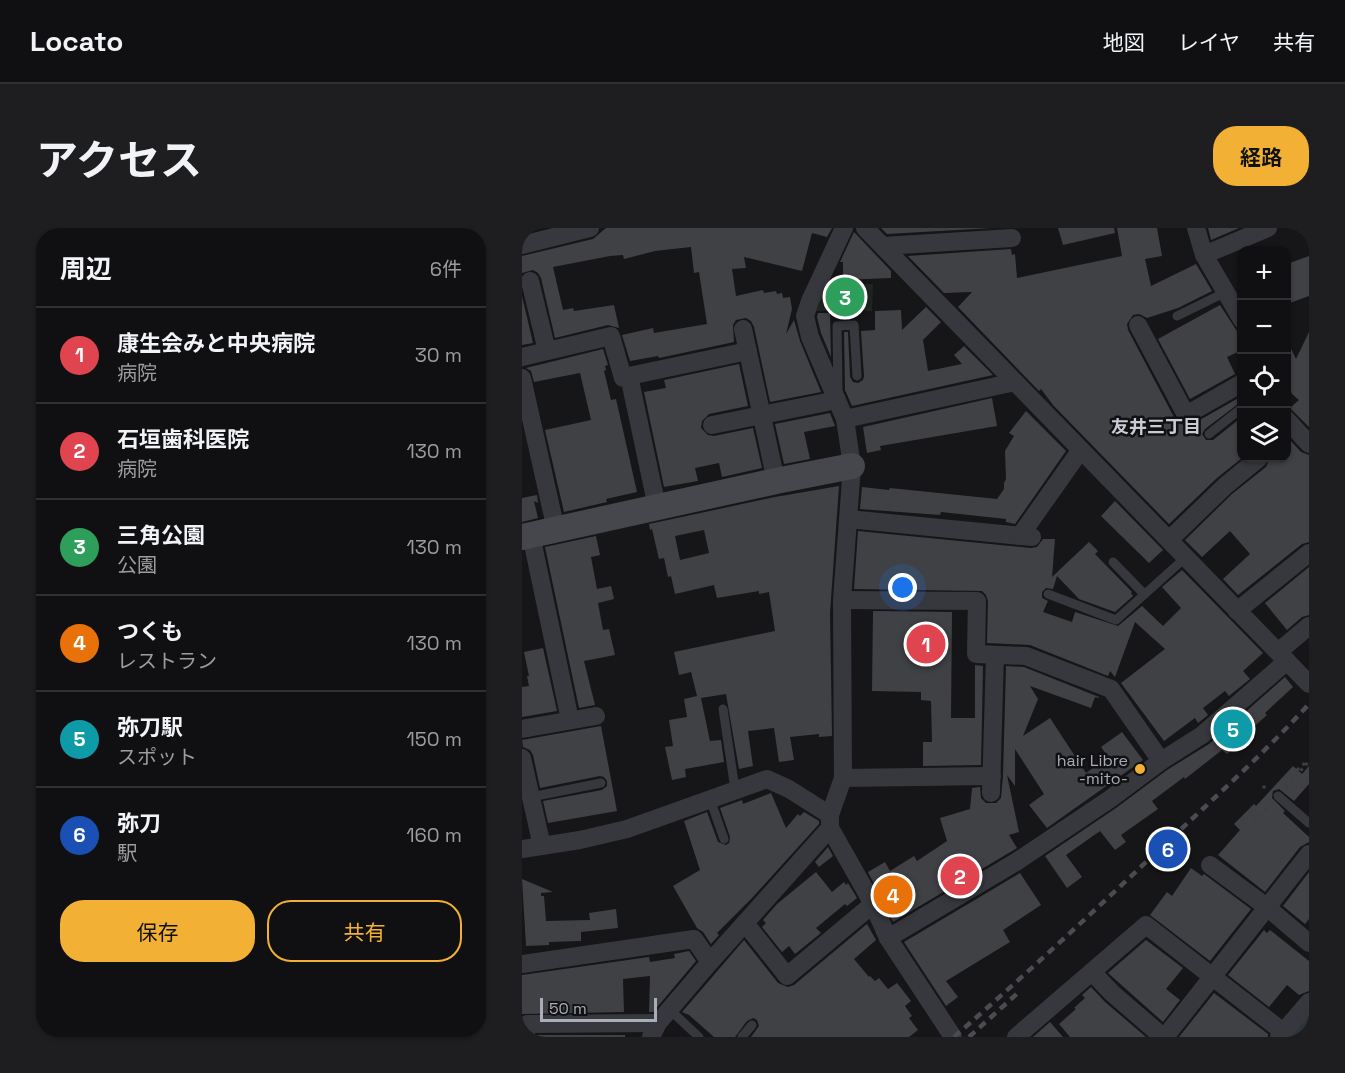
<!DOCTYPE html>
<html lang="ja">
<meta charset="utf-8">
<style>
:root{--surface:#101012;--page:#1e1e20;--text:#f1f3f6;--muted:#9c9d9f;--line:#303032;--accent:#f2b134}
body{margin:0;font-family:"Space Grotesk","Noto Sans JP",sans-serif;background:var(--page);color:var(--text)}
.controls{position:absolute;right:18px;top:18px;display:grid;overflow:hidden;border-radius:12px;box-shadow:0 2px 4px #0004}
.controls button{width:54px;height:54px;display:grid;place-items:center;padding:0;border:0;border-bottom:2px solid var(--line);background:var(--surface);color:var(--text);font:30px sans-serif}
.scale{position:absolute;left:18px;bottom:15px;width:117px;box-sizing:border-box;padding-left:6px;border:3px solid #a8adb8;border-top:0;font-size:16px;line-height:21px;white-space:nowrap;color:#a8adb8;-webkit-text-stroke:4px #111113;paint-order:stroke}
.you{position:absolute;left:381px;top:360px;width:21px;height:21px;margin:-15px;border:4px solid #fff;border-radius:50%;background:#1a73e8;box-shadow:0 0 0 9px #1a73e833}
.badge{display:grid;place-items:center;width:39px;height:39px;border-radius:50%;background:var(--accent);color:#fff;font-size:20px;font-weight:700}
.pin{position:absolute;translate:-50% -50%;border:3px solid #fff;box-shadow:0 2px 6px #0006}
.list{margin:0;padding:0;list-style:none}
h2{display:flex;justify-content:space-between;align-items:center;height:78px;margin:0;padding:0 24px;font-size:26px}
h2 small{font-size:20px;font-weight:400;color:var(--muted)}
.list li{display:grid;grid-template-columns:39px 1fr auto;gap:18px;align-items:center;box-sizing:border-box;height:96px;padding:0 24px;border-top:2px solid var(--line)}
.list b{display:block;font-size:22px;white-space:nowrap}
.list p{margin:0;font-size:20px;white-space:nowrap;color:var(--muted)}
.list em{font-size:20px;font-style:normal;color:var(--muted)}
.actions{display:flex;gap:12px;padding:18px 24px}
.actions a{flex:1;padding:14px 0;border:2px solid var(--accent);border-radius:24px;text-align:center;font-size:21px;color:var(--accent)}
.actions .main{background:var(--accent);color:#111}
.icon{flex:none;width:33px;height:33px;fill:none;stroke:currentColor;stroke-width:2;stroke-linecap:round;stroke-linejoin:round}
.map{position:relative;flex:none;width:787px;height:809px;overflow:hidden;border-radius:24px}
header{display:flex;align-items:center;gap:36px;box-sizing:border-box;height:84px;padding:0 30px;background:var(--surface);border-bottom:2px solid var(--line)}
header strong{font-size:28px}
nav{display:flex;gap:33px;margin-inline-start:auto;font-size:21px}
.intro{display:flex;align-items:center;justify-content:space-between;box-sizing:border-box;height:144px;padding:0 36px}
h1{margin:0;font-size:42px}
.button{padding:15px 27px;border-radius:24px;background:var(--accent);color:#111;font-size:21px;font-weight:700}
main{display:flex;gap:36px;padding:0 36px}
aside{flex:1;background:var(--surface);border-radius:24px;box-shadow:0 2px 4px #0004}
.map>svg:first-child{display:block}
</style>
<header>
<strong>Locato</strong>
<nav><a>地図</a><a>レイヤ</a><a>共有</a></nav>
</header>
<div class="intro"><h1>アクセス</h1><a class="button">経路</a></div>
<main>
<aside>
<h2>周辺<small>6件</small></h2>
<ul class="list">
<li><span class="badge" style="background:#e0444e">1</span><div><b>康生会みと中央病院</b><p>病院</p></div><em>30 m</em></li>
<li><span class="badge" style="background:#e0444e">2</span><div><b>石垣歯科医院</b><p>病院</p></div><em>130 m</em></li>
<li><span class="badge" style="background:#2e9e5b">3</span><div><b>三角公園</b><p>公園</p></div><em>130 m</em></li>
<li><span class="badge" style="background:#e8710a">4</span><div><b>つくも</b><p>レストラン</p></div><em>130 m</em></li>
<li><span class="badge" style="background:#0f9aa8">5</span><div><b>弥刀駅</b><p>スポット</p></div><em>150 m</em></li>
<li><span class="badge" style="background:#1a4fb4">6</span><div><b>弥刀</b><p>駅</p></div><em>160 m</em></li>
</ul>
<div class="actions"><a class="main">保存</a><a>共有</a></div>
</aside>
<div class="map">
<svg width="787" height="809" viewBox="0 0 787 809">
<rect width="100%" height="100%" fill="#161618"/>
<polygon fill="#1e261f" points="300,56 351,56 350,83 293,83"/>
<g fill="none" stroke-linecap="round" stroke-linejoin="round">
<polyline stroke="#2c353c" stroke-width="28" points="768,809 787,789"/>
</g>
<g fill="#404145" fill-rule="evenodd">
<polygon points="84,0 310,0 305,9 290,5 280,43 222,29 224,40 210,41 214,68 241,62 242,65 254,63 255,66 260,65 261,70 268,69 270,81 264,106 272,92 278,113 299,164 248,174 232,99 229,93 224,90 214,92 211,97 212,114 137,130 136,128 108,133 100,107 131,100 132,105 185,96 177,44 172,45 169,19 133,23 102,31 101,27 88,28 31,39 41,82 51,80 52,83 92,77 97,100 86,97 33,110 19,50 16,45 11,42 0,45 0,28 71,11"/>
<polygon points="359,0 470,0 365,6"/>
<polygon points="536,0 592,0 593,5 541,17"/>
<polygon points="595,0 635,0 640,28 623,31 629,58 674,36 690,63 656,80 625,90 617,86 611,87 605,96 606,102 654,193 663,198 669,197 720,168 720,173 683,201 680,206 684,212 691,212 720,189 720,230 695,250 647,296 531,177 519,161 517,163 436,79 450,64 422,65 386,28 489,21 490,27 493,26 495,50 600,28"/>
<polygon points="686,0 717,0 689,12"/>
<polygon points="332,4 369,43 369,50 321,52 321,34 318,34"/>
<polygon points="787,28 787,68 765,76 765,36"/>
<polygon points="0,68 11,115 0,117"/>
<polygon points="698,77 720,111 720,122 705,129 713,146 668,171 636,111"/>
<polygon points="404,79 419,94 401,112 406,143 440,136 432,127 442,118 471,147 330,178 323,162 322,104 326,104 328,149 331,154 336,155 341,152 342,148 339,103 353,102 353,83 379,82 380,102"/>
<polygon points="296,85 308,85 309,129 299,105 295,89"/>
<polygon points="787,104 787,199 768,180 777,172 770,166 765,154 765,112 774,131"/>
<polygon points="81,121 86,137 83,138 84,142 82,143 89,172 94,171 115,264 84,271 85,274 42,284 23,202 69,192 58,145 12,154 9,143 4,140"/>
<polygon points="217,136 226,178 187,186 180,193 179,200 186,207 192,208 231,200 240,240 200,249 197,235 173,240 176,253 142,259 122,164 144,160 142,152"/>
<polygon points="470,170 475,198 358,218 359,222 345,225 341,199"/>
<polygon points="504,183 544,223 493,296 484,294 484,291 419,284 418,287 338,281 340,259 367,262 368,260 475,271 482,261 482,255 484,251 483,223 492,208 487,205"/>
<polygon points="308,185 313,198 282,204 288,231 262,236 253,196"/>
<polygon points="768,212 779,224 787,227 787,314 780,316 716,367 701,351 728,326 708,303 680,329 663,312 710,266 744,239 748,230 765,230 765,215"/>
<path d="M 317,258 L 308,385 L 310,508 L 297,509 L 297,506 L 268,509 L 272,532 L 257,534 L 252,500 L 226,503 L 231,538 L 217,541 L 204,466 L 179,470 L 188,513 L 199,512 L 202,534 L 163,541 L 164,549 L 150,552 L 143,519 L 151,518 L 147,492 L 165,489 L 162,471 L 175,468 L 169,444 L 157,447 L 152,424 L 253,403 L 247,364 L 237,366 L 237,363 L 195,370 L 192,357 L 153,366 L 149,348 L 146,349 L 142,330 L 137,331 L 130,301 L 128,302 L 127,296 L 253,269 ZM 182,302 L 187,325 L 158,332 L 153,308 Z"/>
<polygon points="15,267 16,275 12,273 16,290 0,294 0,270"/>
<polygon points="593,273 641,322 627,335 579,288"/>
<polygon points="336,303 509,320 515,319 521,311 533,311 530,349 567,314 576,323 573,326 610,364 609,365 611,368 593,384 557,371 535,348 531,361 524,360 520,364 520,370 526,373 521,384 550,394 553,384 596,398 620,378 641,398 659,380 640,359 660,342 741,425 721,443 728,451 707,468 703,463 681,480 686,487 676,495 673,490 642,513 599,455 643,421 613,394 593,449 588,443 586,448 508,417 465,415 466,373 464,367 460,363 332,361"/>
<polygon points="74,308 78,327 69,329 75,361 89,358 92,371 76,375 81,402 87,401 93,427 62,433 73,477 57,480 23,319"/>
<polygon points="787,339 787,387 780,389 765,402 743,375"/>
<polygon points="351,383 430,384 429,490 453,490 453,437 461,438 459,537 401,538 401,514 410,514 409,473 399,472 399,464 350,463"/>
<polygon points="21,420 35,483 0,489 0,459 7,458 5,448 7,448 2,424"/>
<polygon points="484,438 502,439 577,469 577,470 573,469 569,480 508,458 516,471 501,508 528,490 564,545 586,529 579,519 600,504 621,532 525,600 507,577 522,566 493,521 493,558 485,547 497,604 487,607 495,620 371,694 346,644 363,634 368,643 392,628 395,633 425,613 418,590 448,581 450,560 458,559 459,570 464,575 474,575 479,570 481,548"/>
<polygon points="763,449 771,459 743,485 745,487 716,513 711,521 705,526 700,522 663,551 662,549 630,573 636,581 599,607 604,614 593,622 578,603 544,627 560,649 545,660 523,628 594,580 645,542 687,516"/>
<polygon points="79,498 95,583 26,595 21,573 80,562 85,558 85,553 82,549 78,548 18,560 11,527 8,522 1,519 0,512"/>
<polygon points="771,538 780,546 787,538 787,556 772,573 757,561 751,563 750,570 763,583 761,585 787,609 787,614 778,619 743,664 696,627 718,602 712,596 732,576 734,578"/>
<polygon points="249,565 264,600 276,586 278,588 282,584 297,593 297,596 230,670 195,705 197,707 189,716 181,704 175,700 151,658 178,642 162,593 185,584 196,614 204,617 207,615 208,609 198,580 220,572 221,576"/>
<polygon points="306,619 311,628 297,639 293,634"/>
<polygon points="669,640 680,648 682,646 729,681 688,733 628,687 645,664 650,668"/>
<polygon points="294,644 310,664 322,654 324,657 326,655 335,670 325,678 323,676 294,700 299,705 273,726 267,718 260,724 240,699 244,695 241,692 255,676"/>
<polygon points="787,644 787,691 783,696 761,678"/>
<polygon points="498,645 519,677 481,702 488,714 424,753 436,769 424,778 382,714"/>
<polygon points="0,651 31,664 19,665 19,668 22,668 24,693 68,692 67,685 94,681 96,700 59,704 59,713 27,714 27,717 4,718"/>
<polygon points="345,696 354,712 332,731 347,749 348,748 353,753 357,750 366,761 375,755 389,773 383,778 390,788 387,790 396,802 387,809 229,809 237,798 235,792 231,790 225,793 213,809 192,809 167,787 160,784 222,712 256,755 266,759 272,757"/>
<polygon points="742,702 745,705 748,702 787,733 787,763 777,767 765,757 747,779 706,747"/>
<polygon points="624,712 661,740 644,761 658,772 641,794 586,745"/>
<polygon points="167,723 174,733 131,784 127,784 128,748 101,751 102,784 0,786 0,747 127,729 128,734 153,730 152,726"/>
<polygon points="569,759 583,774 624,809 548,809 537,796 554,781 552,780 563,770 560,767"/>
<polygon points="692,765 746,806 746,809 657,809"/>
<polygon points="528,794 541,809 511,809"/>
<rect x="15" y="807" width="88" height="2"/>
</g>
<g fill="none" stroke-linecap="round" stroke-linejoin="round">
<g stroke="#3d3f44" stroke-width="3" stroke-dasharray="3 4.5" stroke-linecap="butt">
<polyline points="775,542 783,535"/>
<polyline points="741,558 746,563"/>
<polyline points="764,560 787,533"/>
<polyline points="733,594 749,576"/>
</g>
<g stroke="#37383d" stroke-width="9">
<polyline points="655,88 704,64"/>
<polyline points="316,163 315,98 332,97 335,148"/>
<polyline points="687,206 720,180"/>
<polyline points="591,334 622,366"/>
<polyline points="526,366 594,392 664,329"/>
<polyline points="201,481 213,561"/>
<polyline points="756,568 787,595"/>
<polyline points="9,569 79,555"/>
<polyline points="188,571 202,611"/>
<polyline points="148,782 177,809"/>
<polyline points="220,809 230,797"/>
</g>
<g stroke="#37383d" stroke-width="18">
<polyline points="322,0 288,73 283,88 288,109 323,191 330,238 320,372 321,550 308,587 308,600 351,676 366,710 431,809"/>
<polyline points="343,0 787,456"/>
<polyline points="674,0 682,27 720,92"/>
<polyline points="0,17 68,0"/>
<polyline points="361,18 490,10"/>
<polyline points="682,27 746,0"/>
<polyline points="8,53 25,123"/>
<polyline points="616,97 664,187 720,155"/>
<polyline points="221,101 254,253"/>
<polyline points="0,129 89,108 101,150 107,148 135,279"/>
<polyline points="107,148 226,123"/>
<polyline points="0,150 34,302"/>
<polyline points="323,191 493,154"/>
<polyline points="764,191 787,216"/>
<polyline points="190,197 315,172"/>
<polyline points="326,291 510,309"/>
<polyline points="9,307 48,492"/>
<polyline points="498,308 558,223"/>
<polyline points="647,312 703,258 737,230"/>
<polyline points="320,372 455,373 454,426 504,428 589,461 639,533"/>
<polyline points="715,383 787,325"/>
<polyline points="756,424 787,398"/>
<polyline points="0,501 74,488"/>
<polyline points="0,530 20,618"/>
<polyline points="321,550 470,548"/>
<polyline points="469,565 473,427"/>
<polyline points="0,621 58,612 105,601 245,551 267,561 308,587"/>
<polyline points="688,637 746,680 787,715"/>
<polyline points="223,695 265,748 351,676"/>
<polyline points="366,710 494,634 588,571 639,533 680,507 765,433"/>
<polyline points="0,736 172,711 188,734"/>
<polyline points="571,745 590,765 641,809"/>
<polyline points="4,809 5,796 136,795"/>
<polyline points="129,809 136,795 188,734 308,600"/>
<polyline points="494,809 624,697 760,803"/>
<polyline points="643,809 787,626"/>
<polyline points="757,809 787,774"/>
<polyline points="786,809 787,808"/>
</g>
<polyline stroke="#45474d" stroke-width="26" points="0,309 254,253 330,238"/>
<g stroke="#4a4c52" stroke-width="4.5" stroke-dasharray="8 6" stroke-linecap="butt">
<path d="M 432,809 C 509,742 583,673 657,603 C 701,562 746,521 787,476"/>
<polyline points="447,809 498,763"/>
</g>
</g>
<circle fill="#f2b134" stroke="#111113" stroke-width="2" cx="618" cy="541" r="6"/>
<g text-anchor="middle" stroke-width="5" stroke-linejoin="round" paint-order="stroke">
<g font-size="16" fill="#a8adb8" stroke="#111113" text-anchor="end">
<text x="606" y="538">hair Libre<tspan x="606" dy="18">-mito-</tspan></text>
</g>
<g font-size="18" font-weight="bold" fill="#c9ccd4" stroke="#111113">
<text x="634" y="205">友井三丁目</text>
</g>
</g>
</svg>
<div class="controls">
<button>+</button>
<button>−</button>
<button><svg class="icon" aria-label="locate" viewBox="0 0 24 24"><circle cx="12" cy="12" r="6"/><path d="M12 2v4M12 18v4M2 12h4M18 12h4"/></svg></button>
<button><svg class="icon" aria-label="layers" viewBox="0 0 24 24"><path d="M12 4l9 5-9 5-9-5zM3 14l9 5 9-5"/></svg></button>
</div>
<div class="scale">50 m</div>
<div class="you"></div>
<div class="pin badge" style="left:404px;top:416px;background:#e0444e">1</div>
<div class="pin badge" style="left:438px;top:648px;background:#e0444e">2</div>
<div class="pin badge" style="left:323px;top:69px;background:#2e9e5b">3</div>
<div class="pin badge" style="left:371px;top:667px;background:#e8710a">4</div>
<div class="pin badge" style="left:711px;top:501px;background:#0f9aa8">5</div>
<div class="pin badge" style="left:646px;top:621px;background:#1a4fb4">6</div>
</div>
</main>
